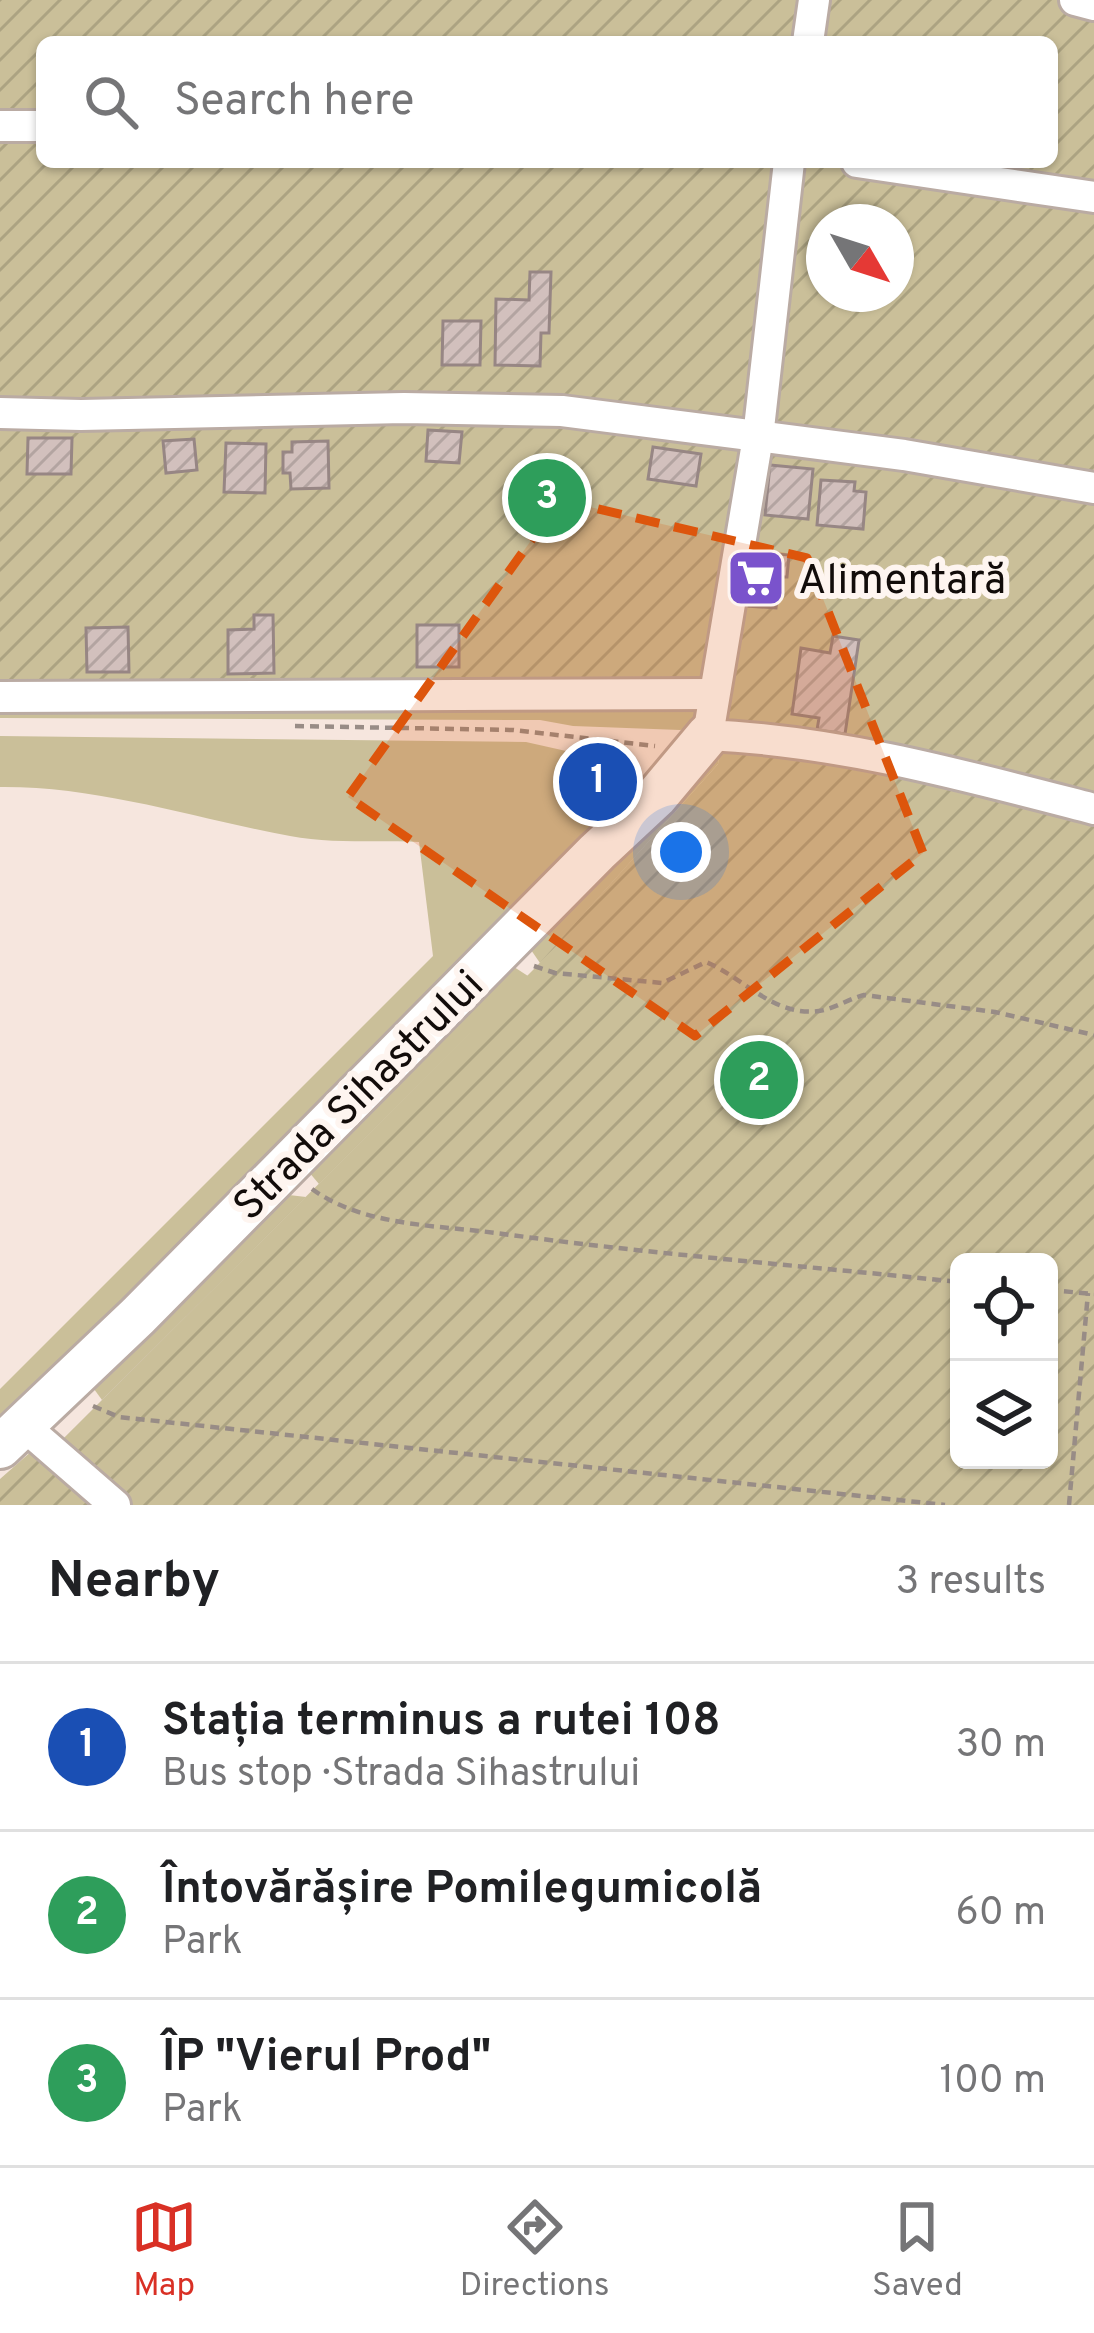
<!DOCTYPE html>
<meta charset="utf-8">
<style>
:root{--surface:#fff;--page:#f2f2f2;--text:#202124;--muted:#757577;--line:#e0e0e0;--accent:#d93025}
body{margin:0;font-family:Overpass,sans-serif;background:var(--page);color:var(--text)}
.controls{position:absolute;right:36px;bottom:36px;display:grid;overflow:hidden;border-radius:18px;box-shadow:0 3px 9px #0004}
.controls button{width:108px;height:108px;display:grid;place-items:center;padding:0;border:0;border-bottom:3px solid var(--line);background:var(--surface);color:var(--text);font:60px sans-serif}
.compass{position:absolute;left:806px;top:204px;width:108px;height:108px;border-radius:50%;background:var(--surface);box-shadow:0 3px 9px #0004;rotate:129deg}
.you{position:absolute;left:681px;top:852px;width:42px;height:42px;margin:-30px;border:9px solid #fff;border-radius:50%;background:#1a73e8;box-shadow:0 0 0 18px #1a73e833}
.badge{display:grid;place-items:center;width:78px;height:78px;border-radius:50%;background:var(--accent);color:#fff;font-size:39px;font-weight:700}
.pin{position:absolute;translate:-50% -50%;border:6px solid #fff;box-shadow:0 3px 12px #0006}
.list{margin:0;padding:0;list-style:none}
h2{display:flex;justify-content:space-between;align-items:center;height:156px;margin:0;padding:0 48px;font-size:51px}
h2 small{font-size:39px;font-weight:400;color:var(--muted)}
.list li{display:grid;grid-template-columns:78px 1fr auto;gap:36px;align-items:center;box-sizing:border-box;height:168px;padding:0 48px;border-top:3px solid var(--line)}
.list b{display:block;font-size:45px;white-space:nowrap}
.list p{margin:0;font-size:39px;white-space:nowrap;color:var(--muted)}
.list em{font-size:39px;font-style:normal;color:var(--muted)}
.icon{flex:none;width:66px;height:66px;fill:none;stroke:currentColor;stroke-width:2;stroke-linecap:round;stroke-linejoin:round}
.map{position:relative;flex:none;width:1094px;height:1505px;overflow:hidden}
.search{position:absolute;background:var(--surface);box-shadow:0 3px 9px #0004;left:36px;right:36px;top:36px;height:132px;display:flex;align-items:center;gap:30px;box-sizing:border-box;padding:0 42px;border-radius:18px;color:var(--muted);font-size:45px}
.sheet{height:660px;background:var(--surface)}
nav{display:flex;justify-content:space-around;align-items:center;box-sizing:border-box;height:168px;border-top:3px solid var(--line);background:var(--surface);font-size:33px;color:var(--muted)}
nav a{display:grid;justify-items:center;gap:6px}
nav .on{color:var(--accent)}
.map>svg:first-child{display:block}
</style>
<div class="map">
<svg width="1094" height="1505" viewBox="0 0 1094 1505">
<defs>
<pattern id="garden-furrows" width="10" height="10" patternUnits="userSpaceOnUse" patternTransform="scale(3)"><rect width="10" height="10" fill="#cabf99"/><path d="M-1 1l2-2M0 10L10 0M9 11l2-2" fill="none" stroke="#aca382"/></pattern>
<pattern id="building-hatch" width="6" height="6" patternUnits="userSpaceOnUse" patternTransform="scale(3)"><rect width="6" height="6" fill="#d2c0bd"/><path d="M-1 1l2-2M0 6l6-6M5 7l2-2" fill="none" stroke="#b3a4a1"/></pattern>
</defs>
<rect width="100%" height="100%" fill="#f6e6de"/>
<g fill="#cabf99">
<polygon points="665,702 696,709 696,727 680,730 573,726 540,720 0,718 0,708"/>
<path d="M 0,736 L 526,742 L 575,753 L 588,771 L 604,813 L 598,829 L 0,1426 L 0,1389 L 433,956 L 419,842 C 377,840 331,844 290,836 C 193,818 99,786 0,787 Z"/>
<polygon points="719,757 718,764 540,963 529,947"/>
<polygon points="514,967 528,976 319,1184 308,1171"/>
<polygon points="289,1195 306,1197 102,1400 94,1389"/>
</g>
<path fill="url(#garden-furrows)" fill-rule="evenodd" d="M 0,0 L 1094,0 L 1094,1505 L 0,1505 L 0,1479 L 50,1435 L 60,1442 L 535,968 L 718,764 L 724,716 L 665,702 L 0,708 ZM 42,42 L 1052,42 L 1052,162 L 42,162 ZM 824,222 L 896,222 L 896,294 L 824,294 ZM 959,1262 L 1049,1262 L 1049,1460 L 959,1460 Z"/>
<g fill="url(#building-hatch)" stroke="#978684" stroke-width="3">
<polygon points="530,272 551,272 549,333 541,333 540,366 495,365 496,299 529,300"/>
<polygon points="443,321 481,321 480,365 442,365"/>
<polygon points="428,430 462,432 459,463 426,461"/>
<polygon points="28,438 72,438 71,474 27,474"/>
<polygon points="194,439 197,470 166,473 163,441"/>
<polygon points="328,441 329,488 291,489 290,473 283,473 283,452 292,452 292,442"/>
<polygon points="226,443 266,444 265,493 224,492"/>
<polygon points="653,447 701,454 696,486 648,479"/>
<polygon points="770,465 813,469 808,519 765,515"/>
<polygon points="821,480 855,482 854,491 866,492 863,529 817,525"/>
<polygon points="752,552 789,555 787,577 779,577 776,608 747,606"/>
<polygon points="254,615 273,615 274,673 228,674 228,630 254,629"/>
<rect x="417" y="625" width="42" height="42"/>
<polygon points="128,627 129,672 87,672 86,628"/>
<polygon points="833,636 859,640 845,734 817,730 819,718 792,714 801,648 830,653"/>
</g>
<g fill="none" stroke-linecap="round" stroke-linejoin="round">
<defs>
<g id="street">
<polyline points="1075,0 1094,5"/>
<polyline points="808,42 814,0"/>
<polyline points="0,126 42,126"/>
<path d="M 789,162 L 758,437 L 708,735 C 840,741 967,776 1094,809"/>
<polyline points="857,162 1094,197"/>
<polyline points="0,413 81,415 404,408 562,411 904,455 1094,488"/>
<polyline points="0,697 714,694"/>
<polyline points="24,1426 115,1505"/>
</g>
<polyline id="secondary" points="0,1447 138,1316 597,852 656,797 708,735"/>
</defs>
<use href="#street" stroke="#baaba3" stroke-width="36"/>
<use href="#secondary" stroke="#baaba3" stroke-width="48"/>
<g stroke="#988c86" stroke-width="4.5" stroke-dasharray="9 6" stroke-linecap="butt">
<polyline points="295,726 513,730 655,746"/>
<path d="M 534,966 L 555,973 L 662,983 L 706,962 C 744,978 774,1017 819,1011 C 834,1009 848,999 864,995 L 995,1012 L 1094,1035"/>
<path d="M 312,1189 C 363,1226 435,1225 496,1233 C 650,1254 805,1266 959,1282"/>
<polyline points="1049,1290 1094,1294"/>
<polyline points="93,1406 119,1417 945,1505"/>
<polyline points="1069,1505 1088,1293"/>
</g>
<use href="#street" stroke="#fff" stroke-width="30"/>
<use href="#secondary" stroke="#fff" stroke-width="42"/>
</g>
<path fill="#dd550c" fill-opacity="0.2" stroke="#dd550c" stroke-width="9" stroke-dasharray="24 15" stroke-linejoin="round" d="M 560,500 L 807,558 L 923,853 L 695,1036 L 348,797 Z"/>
<defs>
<symbol id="supermarket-square" viewBox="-11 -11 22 22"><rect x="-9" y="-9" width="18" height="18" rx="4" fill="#7a53cc" stroke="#fef5f0"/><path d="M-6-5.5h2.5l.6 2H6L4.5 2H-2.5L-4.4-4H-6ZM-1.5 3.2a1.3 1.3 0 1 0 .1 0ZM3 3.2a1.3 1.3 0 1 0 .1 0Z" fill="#fff"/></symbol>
</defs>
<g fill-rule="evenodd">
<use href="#supermarket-square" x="723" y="545" width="66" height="66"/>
</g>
<g text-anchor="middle" stroke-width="12" stroke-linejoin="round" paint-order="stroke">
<g font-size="42" fill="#120c0a" stroke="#fef5f0" text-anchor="start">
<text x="798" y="593">Alimentară</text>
</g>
<g font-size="42" fill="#120c0a" stroke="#fef5f0">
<text transform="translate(357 1094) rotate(-45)" y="15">Strada Sihastrului</text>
</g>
</g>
</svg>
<div class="controls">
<button><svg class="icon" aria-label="locate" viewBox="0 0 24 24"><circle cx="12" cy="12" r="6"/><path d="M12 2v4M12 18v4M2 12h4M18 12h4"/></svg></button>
<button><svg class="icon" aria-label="layers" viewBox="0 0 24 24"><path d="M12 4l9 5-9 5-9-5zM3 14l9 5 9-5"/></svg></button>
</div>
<svg class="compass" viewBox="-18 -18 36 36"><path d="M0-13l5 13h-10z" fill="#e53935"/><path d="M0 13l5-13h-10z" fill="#757577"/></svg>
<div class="you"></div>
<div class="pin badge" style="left:598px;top:782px;background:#1a4fb4">1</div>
<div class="pin badge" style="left:759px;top:1080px;background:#2e9e5b">2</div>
<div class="pin badge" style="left:547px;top:498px;background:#2e9e5b">3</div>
<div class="search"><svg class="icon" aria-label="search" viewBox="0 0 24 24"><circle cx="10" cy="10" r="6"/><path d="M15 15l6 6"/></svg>Search here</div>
</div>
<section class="sheet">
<h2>Nearby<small>3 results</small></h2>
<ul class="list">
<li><span class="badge" style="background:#1a4fb4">1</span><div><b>Stația terminus a rutei 108</b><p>Bus stop · Strada Sihastrului</p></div><em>30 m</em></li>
<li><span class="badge" style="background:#2e9e5b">2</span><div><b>Întovărășire Pomilegumicolă</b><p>Park</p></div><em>60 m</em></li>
<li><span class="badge" style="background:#2e9e5b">3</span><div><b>ÎP &quot;Vierul Prod&quot;</b><p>Park</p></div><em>100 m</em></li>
</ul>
</section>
<nav>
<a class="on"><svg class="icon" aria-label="map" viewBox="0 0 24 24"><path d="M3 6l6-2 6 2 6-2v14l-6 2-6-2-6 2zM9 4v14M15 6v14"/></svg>Map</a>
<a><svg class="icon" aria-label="directions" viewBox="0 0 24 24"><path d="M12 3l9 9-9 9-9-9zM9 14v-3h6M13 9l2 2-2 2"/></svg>Directions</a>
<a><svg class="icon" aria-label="saved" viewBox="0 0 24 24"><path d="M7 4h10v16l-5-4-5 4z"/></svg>Saved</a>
</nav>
